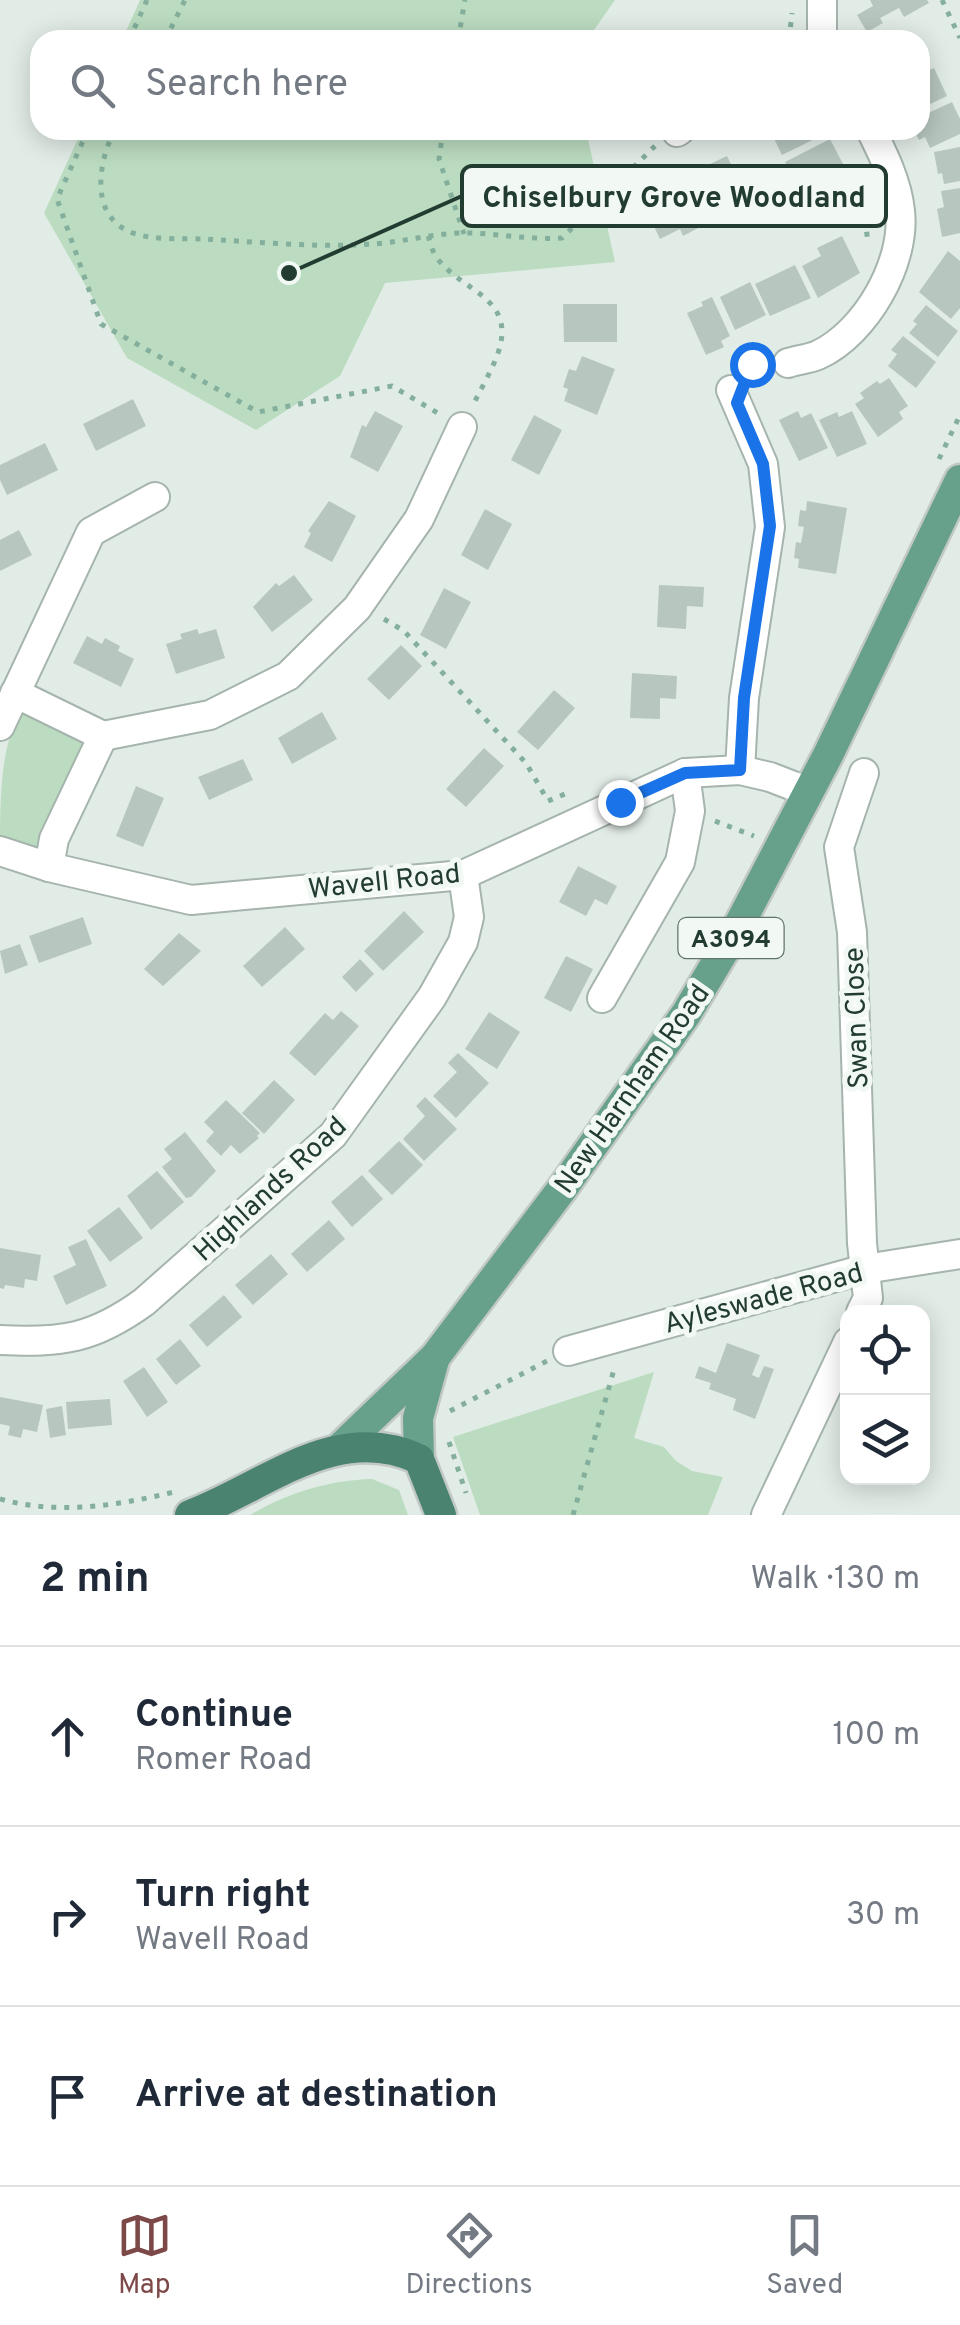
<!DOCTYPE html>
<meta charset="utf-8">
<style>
:root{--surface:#fff;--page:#f2f2f3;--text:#1f2937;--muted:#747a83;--line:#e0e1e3;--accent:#7d4948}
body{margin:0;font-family:Overpass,sans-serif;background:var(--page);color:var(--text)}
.controls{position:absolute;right:30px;bottom:30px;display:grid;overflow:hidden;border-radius:20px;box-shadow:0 5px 25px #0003}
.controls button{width:90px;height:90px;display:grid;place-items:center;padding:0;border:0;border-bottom:2px solid var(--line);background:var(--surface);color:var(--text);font:50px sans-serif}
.stop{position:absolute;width:30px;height:30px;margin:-22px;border:8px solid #1a73e8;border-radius:50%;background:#fff}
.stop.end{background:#1a73e8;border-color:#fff;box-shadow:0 2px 10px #0008}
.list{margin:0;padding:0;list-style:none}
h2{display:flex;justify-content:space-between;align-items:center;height:130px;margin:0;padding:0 40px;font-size:42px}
h2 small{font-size:32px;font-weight:400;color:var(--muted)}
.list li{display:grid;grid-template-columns:65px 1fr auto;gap:30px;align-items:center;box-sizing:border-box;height:180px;padding:0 40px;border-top:2px solid var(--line)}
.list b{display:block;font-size:38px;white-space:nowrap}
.list p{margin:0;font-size:32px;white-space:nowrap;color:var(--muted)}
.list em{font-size:32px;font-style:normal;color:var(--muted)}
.icon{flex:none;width:55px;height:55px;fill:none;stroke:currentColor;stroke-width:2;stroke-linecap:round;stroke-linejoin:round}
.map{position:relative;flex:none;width:960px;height:1515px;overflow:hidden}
.search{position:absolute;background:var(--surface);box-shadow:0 5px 25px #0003;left:30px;right:30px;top:30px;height:110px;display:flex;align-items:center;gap:25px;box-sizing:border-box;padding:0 35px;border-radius:30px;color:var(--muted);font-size:38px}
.sheet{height:670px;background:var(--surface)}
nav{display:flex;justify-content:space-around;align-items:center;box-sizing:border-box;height:140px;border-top:2px solid var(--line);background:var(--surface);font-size:28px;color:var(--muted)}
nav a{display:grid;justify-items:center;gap:5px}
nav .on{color:var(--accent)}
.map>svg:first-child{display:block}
</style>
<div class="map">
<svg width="960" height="1515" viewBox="0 0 960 1515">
<rect width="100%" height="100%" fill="#e2ece6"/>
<g fill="#bbdcc0">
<polygon points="140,0 615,0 587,40 122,40"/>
<polygon points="82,130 586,130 615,262 385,283 340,376 256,430 127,358 44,213"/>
<path d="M 28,710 L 83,739 L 84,746 L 40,846 L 31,849 L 0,842 C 0,807 0,724 28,710 Z"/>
<polygon points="654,1372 634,1438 664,1447 676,1461 692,1471 723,1477 708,1515 480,1515 453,1437"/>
<path d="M 372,1479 L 399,1490 L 408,1515 L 250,1515 C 287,1493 329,1480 372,1479 Z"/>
</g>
<g fill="#b7c6bf">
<polygon points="870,0 927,0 929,3 904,17 899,8 880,18 883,23 867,32 857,15 873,6"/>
<polygon points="934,68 947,96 920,109 920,74"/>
<polygon points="952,102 960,119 960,134 930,148 925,137 919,140 914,130 920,130 920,117"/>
<polygon points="770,130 833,130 782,155"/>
<polygon points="830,139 853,183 826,197 818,182 800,192 785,162"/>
<polygon points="960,147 960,181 944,184 942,173 938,174 934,152"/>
<polygon points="727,156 750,203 729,213 726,206 699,220 702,226 683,236 680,229 660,239 642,201 661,191 672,212 691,203 682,185 711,171 708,165"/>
<polygon points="960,188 960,233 942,237 937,209 944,207 941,191"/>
<polygon points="842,236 860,273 818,298 802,266 821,256 817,248"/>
<polygon points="948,251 960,261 960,308 951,319 919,292"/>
<polygon points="795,265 811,298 770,316 755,284"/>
<polygon points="750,282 766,315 735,330 720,297"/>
<polygon points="712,297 730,336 721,341 724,347 706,355 687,313 703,306 701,302"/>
<polygon points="563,304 617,304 617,342 564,342"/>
<polygon points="926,305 958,331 938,357 909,333 917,324 913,321"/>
<polygon points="903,336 936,362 916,388 888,366 897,354 891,350"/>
<polygon points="582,356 615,369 597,415 564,401 568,389 563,387 569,369 576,371"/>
<polygon points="889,378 908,406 899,412 903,419 878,437 855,404 864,398 860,393 877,381 880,384"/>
<polygon points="133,399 146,426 96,451 83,424"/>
<polygon points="375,411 403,426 378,472 350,457 362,425 366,427"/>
<polygon points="798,411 801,418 811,413 828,448 799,461 779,420"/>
<polygon points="852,411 867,444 837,457 819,420 837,412 839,417"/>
<polygon points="534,415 562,430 539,475 511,460"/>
<polygon points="45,443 58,470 7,495 0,480 0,465"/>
<polygon points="329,501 356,516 332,562 304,547 311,533 308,531"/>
<polygon points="807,501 847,508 836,574 798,568 799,559 794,558 796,542 801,543 804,527 798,526 800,510 806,511"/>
<polygon points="485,509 512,524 488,570 461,555"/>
<polygon points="19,530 32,555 0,571 0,540"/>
<polygon points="294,575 313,600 272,632 253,607 276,583 279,586"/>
<polygon points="659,585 704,587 703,607 687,606 686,629 657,627"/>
<polygon points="444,588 471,602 446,649 420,635"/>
<polygon points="197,629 199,634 216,629 225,658 176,674 166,644 182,639 180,634"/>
<polygon points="87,636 102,644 105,638 120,646 118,651 134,659 121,687 73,663"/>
<polygon points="401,645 422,666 389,700 367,679"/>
<polygon points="632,673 677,676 676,699 660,698 660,719 630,718"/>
<polygon points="554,690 575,708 538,750 517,732"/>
<polygon points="322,712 337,739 292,764 278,738"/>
<polygon points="484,748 504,766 466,807 446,789"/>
<polygon points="243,759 253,780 209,800 198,777"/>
<polygon points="136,786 164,798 143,847 116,836"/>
<polygon points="578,866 617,886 607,905 595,899 586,916 559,902"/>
<polygon points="404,911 424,932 383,971 364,951"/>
<polygon points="83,917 92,944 39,963 29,936"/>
<polygon points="285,927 305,949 262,987 243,966"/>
<polygon points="179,933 201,951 163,986 144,969"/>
<polygon points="20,944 28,965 5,974 0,951"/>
<polygon points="566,956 593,969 571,1012 544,998"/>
<polygon points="360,959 374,974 356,992 342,977"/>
<polygon points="341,1011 359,1026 315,1076 289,1053 325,1013 333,1020"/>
<polygon points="489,1012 520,1032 497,1069 465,1049"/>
<polygon points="458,1053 489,1083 456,1118 433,1096 457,1072 448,1063"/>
<polygon points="274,1080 295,1100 264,1134 242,1113"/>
<polygon points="425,1097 457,1129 424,1161 403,1139 425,1116 416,1106"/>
<polygon points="226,1100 260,1133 257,1136 259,1138 240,1154 231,1145 221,1156 206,1141 214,1132 204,1122"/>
<polygon points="185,1132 216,1171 191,1197 186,1198 162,1167 172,1159 164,1149"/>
<polygon points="399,1141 423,1165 392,1195 368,1171"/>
<polygon points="157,1171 184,1202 151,1230 127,1196"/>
<polygon points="362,1175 383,1199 352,1227 331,1202"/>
<polygon points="119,1207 143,1238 110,1262 87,1231"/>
<polygon points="329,1220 345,1239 307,1272 291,1254"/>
<polygon points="86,1239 107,1286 66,1305 53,1276 76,1265 68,1247"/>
<polygon points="0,1248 41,1255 37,1281 25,1279 24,1288 5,1285 4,1289 0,1288"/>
<polygon points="271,1254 288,1274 253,1305 235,1285"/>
<polygon points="224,1295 242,1317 207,1347 189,1325"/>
<polygon points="180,1339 201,1366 176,1385 156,1359"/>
<polygon points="727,1343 760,1355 752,1375 759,1378 764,1366 774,1369 755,1419 733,1410 736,1399 709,1389 711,1383 695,1378 699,1366 716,1373"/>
<polygon points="144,1367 168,1402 147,1417 123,1381"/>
<polygon points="0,1397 43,1405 37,1432 23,1429 21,1438 8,1435 10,1426 0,1424"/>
<polygon points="110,1399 112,1425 68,1429 66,1402"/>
<polygon points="62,1406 66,1435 50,1438 46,1409"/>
</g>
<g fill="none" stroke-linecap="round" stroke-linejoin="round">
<defs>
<g id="minor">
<polyline points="822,40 822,0"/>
<polyline points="677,132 680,130"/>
<path d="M 788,363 C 797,360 809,359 818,355 C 866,333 906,262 900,211 C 897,182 884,156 871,130"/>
<polyline points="731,390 763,464 770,527 744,698 740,770"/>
<polyline points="15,693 103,736 54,839 49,867"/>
<polyline points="0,726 91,532 155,497"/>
<polyline points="103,736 210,715 288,676 357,608 419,519 462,427"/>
<polyline points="0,851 49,867 191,900 463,875 685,773 740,770 770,777 809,792"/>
<polyline points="602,998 680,862 690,811 685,773"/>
<polyline points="861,1312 868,1298 862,1243 852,932 839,847 864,773"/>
<path d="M 0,1340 C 62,1343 93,1339 144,1302 L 333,1135 L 432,997 L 463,942 L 469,917 L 463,875"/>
<polyline points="568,1351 865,1269 960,1254"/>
<polyline points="766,1515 848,1342"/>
</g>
<g id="primary">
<polyline points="339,1449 435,1357 562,1189 686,1014 738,927 829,753 960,480"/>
<polyline points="419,1459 418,1418 434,1360"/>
</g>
<path id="trunk" d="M 190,1515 C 265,1487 336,1420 419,1459 L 441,1515"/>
</defs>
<use href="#minor" stroke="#a5b4ac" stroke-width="32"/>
<use href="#primary" stroke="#c1c8c6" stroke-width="35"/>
<use href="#trunk" stroke="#c1c8c6" stroke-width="35"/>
<g stroke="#83af9c" stroke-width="5" stroke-dasharray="5 8" stroke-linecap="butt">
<polyline points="942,0 960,38"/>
<polyline points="129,40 147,0"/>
<polyline points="165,40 185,0"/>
<polyline points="458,40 465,0"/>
<polyline points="789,40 792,13"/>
<polyline points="88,130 57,199 101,324 258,412 392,386 441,415"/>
<path d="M 115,130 C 99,159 89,213 128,231 C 149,241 181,238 204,239 C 259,242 317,248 372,244 C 405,242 437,232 470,233 C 501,234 531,240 562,238 L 655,146"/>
<polyline points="443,130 439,159 464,234"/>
<polyline points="861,180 868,244"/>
<path d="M 428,236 C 431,243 432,252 437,258 C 463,293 517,297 498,353 C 492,370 482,387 474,403"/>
<polyline points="939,459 960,415"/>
<polyline points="384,619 404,631 526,763 548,801 572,791"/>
<polyline points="715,821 754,836"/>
<polyline points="450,1411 547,1361"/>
<polyline points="449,1442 466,1493"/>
<path d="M 0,1499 C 58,1515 115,1506 174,1492"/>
<polyline points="573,1515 615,1366"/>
</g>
<use href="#minor" stroke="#fff" stroke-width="28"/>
<use href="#primary" stroke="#67a08b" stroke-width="30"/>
<use href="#trunk" stroke="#4a8470" stroke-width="30"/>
</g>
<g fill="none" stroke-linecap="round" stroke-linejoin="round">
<polyline stroke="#1a73e8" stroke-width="12" points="620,802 685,773 740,770 744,698 770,526 763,464 737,403 752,364"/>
</g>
<g text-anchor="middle" stroke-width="10" stroke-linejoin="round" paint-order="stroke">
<rect fill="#f2f8f4" stroke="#60746c" stroke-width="2.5" x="678.5" y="918" width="105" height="40" rx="8"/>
<g font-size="25" font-weight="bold" fill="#223c32">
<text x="731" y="947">A3094</text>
</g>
<g font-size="28" fill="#223c32" stroke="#f2f8f4">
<text transform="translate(384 880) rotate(-6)" y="10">Wavell Road</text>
<text transform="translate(855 1018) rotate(-92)" y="10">Swan Close</text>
<text transform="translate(631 1088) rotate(-55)" y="10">New Harnham Road</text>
<text transform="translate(269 1188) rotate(-43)" y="10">Highlands Road</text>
<text transform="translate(763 1297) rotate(-15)" y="10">Ayleswade Road</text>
</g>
</g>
<path fill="none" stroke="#223c32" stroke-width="4" d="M289 273L462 196"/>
<circle fill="#223c32" stroke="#f2f8f4" stroke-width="4" cx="289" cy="273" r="10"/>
<rect fill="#f2f8f4" stroke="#223c32" stroke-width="4" x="462" y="166" width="424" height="60" rx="10"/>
<g font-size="30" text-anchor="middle" font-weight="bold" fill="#223c32">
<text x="674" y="207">Chiselbury Grove Woodland</text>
</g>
</svg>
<div class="controls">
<button><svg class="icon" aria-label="locate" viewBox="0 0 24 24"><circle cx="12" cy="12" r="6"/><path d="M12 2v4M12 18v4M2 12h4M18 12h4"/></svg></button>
<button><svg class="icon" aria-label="layers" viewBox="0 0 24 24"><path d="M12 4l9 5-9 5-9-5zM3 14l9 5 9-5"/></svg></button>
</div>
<div class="stop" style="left:752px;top:364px"></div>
<div class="stop end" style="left:620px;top:802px"></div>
<div class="search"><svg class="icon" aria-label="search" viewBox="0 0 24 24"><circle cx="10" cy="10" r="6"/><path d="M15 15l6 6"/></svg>Search here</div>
</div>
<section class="sheet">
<h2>2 min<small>Walk · 130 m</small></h2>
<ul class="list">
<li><svg class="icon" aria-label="ahead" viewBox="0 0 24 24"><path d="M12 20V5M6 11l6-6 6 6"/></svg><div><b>Continue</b><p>Romer Road</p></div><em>100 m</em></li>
<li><svg class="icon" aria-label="right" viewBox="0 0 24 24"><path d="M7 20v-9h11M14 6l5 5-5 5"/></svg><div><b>Turn right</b><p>Wavell Road</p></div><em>30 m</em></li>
<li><svg class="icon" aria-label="arrive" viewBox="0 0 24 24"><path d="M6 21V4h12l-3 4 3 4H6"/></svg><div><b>Arrive at destination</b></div></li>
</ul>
</section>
<nav>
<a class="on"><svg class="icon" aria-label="map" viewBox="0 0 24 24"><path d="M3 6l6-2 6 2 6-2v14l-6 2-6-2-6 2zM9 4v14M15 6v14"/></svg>Map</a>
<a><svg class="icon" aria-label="directions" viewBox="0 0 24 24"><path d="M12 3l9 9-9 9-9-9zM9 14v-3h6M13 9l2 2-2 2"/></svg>Directions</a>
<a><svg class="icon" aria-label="saved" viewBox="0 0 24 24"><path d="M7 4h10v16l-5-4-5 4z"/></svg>Saved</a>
</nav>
